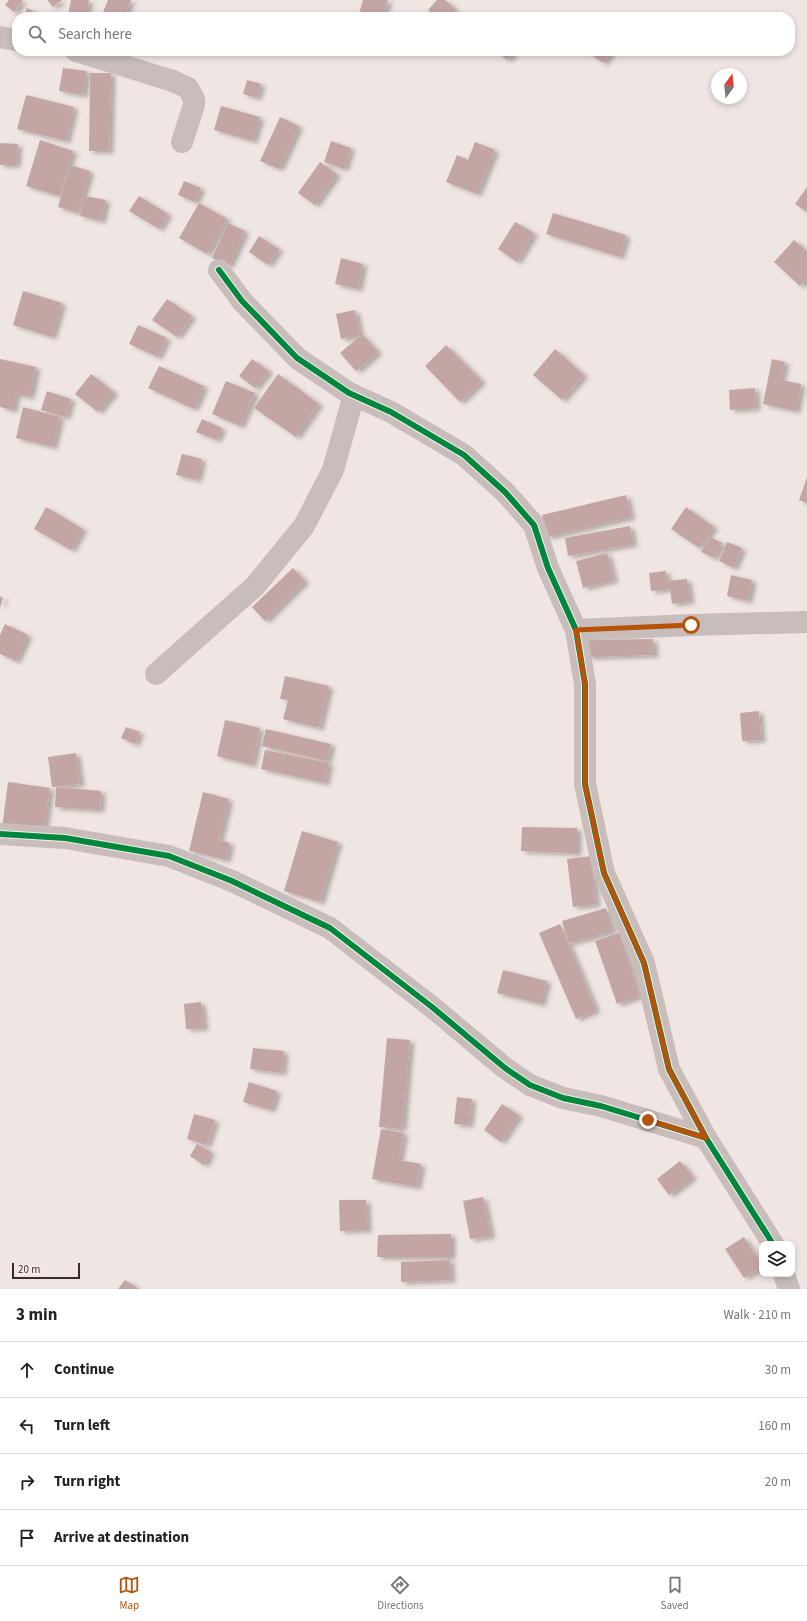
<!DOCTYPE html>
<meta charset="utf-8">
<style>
:root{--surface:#fff;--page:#f2f2f2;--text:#222;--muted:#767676;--line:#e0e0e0;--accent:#b45309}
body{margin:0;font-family:"Source Sans 3",sans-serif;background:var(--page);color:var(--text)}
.controls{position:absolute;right:12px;bottom:12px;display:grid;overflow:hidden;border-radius:8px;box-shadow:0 2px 6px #0003}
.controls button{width:36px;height:36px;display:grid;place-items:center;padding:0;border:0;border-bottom:1px solid var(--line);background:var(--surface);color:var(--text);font:20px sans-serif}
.compass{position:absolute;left:711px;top:68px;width:36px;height:36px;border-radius:50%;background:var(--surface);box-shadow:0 2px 6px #0003;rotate:15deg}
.scale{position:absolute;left:12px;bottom:10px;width:68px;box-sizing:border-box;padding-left:4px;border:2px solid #392929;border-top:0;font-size:11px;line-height:14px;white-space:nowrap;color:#392929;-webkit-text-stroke:3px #fbeeea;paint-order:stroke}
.stop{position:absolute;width:12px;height:12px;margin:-9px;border:3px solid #b45309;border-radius:50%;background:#fff}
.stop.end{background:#b45309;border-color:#fff;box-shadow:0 1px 4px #0008}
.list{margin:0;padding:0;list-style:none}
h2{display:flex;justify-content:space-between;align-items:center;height:52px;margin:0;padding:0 16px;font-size:17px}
h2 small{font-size:13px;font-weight:400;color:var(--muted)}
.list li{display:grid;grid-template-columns:26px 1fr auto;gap:12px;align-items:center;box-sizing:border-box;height:56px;padding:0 16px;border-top:1px solid var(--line)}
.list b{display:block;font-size:15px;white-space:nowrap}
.list em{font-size:13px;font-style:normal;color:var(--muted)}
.icon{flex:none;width:22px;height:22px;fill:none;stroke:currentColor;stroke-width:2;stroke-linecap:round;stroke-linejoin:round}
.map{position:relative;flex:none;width:807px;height:1289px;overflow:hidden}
.search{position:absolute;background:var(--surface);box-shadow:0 2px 6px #0003;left:12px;right:12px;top:12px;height:44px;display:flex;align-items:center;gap:10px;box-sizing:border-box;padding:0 14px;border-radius:16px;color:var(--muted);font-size:15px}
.sheet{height:276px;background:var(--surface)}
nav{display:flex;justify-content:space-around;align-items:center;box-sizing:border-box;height:56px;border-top:1px solid var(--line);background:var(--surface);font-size:11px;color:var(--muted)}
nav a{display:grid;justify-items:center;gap:2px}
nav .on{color:var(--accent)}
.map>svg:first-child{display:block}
</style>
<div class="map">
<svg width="807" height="1289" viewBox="0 0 807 1289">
<defs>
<filter id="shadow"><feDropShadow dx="4.5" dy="2.5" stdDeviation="2" flood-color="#0004"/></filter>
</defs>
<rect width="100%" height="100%" fill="#efe5e2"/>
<g fill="#c3a5a4" filter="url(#shadow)">
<polygon points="9,0 23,0 14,12 5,5"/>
<polygon points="47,0 62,0 53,7"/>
<polygon points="71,0 89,0 86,17 68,15"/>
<polygon points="108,0 131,0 124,17 101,17"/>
<polygon points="363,0 388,0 383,17 370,17 359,14"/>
<polygon points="437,0 445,0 455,9 448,17 437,17 428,10"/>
<polygon points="27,8 45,17 23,17"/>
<polygon points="496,51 515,51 507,60"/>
<polygon points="585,51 612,51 604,63"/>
<polygon points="63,68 87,71 83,95 59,91"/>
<polygon points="90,73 111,73 109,151 89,151"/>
<polygon points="247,80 261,84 257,98 243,94"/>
<polygon points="26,95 74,107 66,141 17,129"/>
<polygon points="221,106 260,117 253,141 214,130"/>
<polygon points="280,117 299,126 279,169 260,161"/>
<polygon points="40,140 73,151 59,196 26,186"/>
<polygon points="331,141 351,148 344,169 324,162"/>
<polygon points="475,142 495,150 477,194 446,182 457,155 468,160"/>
<polygon points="0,143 18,144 16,165 0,165"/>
<polygon points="320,162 337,174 315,205 298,193"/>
<polygon points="70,165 90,171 77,213 58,207"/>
<polygon points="184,181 201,188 195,202 178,195"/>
<polygon points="807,187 807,212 795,204"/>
<polygon points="85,196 106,200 101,221 80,216"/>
<polygon points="139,196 168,214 159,229 129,211"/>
<polygon points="199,203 227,219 207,254 179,238"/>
<polygon points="553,213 626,235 620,257 546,234"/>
<polygon points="515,222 534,233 517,262 498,249"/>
<polygon points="228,223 245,231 229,266 212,258"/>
<polygon points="259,236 279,249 268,265 249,252"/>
<polygon points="794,240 807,251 807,278 800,286 774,262"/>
<polygon points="341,258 363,264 358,289 335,284"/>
<polygon points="23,291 62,303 52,337 13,325"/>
<polygon points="167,299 192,316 177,337 152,320"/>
<polygon points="355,310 360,336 341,339 336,314"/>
<polygon points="138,325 167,338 158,357 129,344"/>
<polygon points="362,334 378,352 356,371 340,353"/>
<polygon points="446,345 482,381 460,402 425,366"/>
<polygon points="555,349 584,375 562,400 533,375"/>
<polygon points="0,359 36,367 30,397 16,394 13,410 0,407"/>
<polygon points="252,359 269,371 255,388 239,376"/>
<polygon points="772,359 785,362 781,380 801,384 796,411 763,404"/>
<polygon points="159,366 204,386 194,409 148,388"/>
<polygon points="91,374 114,392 98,412 75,394"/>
<polygon points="278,374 319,404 296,437 254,408"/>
<polygon points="226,381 255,393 240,426 212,414"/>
<polygon points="755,388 756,408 730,410 729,390"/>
<polygon points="47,391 71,399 66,417 41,410"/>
<polygon points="23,407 60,417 53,447 16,438"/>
<polygon points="202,419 222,428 217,440 196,432"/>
<polygon points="182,454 202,459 197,480 176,475"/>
<polygon points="807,477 807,503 799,500"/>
<polygon points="626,495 631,517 547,537 542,515"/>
<polygon points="46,507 83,529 71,550 34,529"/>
<polygon points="686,507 714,527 699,548 671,529"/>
<polygon points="630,526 633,544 568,556 565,538"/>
<polygon points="710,537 722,543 714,558 701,552"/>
<polygon points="727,542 742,548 734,568 719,561"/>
<polygon points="607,553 614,580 583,588 576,561"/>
<polygon points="293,568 305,581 265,621 252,607"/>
<polygon points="666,571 667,581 687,579 690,601 672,604 670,589 651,591 649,573"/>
<polygon points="731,575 752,580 748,601 727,596"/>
<polygon points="0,596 3,598 0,608"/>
<polygon points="5,624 28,635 16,661 0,654 0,635"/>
<polygon points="653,639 654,655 588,657 588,640"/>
<polygon points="285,676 329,686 319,728 283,719 288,700 280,699"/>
<polygon points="759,711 761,740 742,741 740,713"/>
<polygon points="225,720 260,728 252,765 217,756"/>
<polygon points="126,727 140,732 135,744 121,738"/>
<polygon points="266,729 331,744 327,761 262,746"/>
<polygon points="265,750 329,763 325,783 261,769"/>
<polygon points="76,753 80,784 52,787 48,757"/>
<polygon points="8,782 50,788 43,834 2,829"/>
<polygon points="56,787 101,791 100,810 55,807"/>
<polygon points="203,792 229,799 219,840 230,843 226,860 189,851"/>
<polygon points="522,827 577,828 577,853 521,851"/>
<polygon points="302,831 338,842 320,902 284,891"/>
<polygon points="591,856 596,904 573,907 567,859"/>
<polygon points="606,908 613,931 569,943 562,921"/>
<polygon points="560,924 596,1010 576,1019 539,933"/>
<polygon points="619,933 640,996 617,1004 595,941"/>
<polygon points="503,970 547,981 541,1004 497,993"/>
<polygon points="201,1002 204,1028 186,1029 184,1004"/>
<polygon points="387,1038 410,1040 402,1129 379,1127"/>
<polygon points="253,1048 284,1051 282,1073 250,1069"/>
<polygon points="249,1082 277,1091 271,1110 243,1102"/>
<polygon points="457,1097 472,1099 469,1125 454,1124"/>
<polygon points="502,1104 519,1115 501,1142 484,1130"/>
<polygon points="194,1114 215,1120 207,1145 187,1139"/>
<polygon points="381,1129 404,1133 399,1160 421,1164 417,1187 372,1179"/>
<polygon points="197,1144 211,1152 204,1165 190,1156"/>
<polygon points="680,1161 693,1177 669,1195 657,1179"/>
<polygon points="483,1197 491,1236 470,1239 463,1201"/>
<polygon points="339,1200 366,1200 367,1230 340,1231"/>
<polygon points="451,1234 451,1257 377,1257 378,1235"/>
<polygon points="744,1237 762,1267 744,1278 725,1249"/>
<polygon points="450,1260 451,1280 401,1282 401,1262"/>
<polygon points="125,1280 139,1289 118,1289"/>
</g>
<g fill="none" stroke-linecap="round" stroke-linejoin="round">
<g stroke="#c8bdbb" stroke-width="22">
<polyline points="0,37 17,40"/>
<polyline points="76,51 173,81 188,88 194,99 194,105 182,142"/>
<polyline points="219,270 242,301 297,358 349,393 391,412 464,455 505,492 534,525 548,568 576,630 585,684 585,784 604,873 644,963 669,1069 706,1138 773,1244"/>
<polyline points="576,630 691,625 807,622"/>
<polyline points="156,674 255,586 304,526 333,470 354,395"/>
<polyline points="0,834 65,838 169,856 232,881 330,928 432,1007 505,1068 530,1085 563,1098 601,1106 706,1138"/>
<polyline points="784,1274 789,1289"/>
</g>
<defs>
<g id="cycleway">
<polyline points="219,270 242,301 297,358 349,393 391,412 464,455 505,492 534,525 548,568 576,630 585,684 585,784 604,873 644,963 669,1069 706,1138 773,1244"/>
<polyline points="0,834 65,838 169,856 232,881 330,928 432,1007 505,1068 530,1085 563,1098 601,1106 706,1138"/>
</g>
</defs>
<use href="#cycleway" stroke="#fbeeea" stroke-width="8"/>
<use href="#cycleway" stroke="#00873e" stroke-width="6"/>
</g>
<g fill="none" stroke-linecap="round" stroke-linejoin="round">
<polyline stroke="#b45309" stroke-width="5" points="648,1120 706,1138 669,1069 644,963 604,873 585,784 585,684 576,630 691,625"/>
</g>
</svg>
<div class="controls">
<button><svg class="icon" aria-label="layers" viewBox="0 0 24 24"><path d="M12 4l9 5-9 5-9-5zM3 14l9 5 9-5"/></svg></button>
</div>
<svg class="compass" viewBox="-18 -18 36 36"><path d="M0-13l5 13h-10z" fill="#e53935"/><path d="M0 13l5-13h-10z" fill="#767676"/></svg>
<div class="scale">20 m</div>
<div class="stop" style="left:691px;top:625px"></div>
<div class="stop end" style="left:648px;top:1120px"></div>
<div class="search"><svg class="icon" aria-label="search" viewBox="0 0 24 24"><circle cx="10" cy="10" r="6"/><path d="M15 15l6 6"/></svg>Search here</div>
</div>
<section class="sheet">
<h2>3 min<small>Walk · 210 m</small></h2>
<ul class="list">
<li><svg class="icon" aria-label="ahead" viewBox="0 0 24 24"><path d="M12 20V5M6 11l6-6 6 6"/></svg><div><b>Continue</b></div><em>30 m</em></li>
<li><svg class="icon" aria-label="left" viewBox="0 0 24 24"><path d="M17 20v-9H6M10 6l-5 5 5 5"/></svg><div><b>Turn left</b></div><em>160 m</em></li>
<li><svg class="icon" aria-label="right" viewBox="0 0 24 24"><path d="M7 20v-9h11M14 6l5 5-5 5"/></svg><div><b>Turn right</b></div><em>20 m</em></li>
<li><svg class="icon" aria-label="arrive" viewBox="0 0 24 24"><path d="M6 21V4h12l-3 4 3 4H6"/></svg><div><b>Arrive at destination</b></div></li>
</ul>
</section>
<nav>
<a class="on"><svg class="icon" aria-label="map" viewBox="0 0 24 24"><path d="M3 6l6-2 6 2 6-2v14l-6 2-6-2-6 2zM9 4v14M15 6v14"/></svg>Map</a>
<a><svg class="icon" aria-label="directions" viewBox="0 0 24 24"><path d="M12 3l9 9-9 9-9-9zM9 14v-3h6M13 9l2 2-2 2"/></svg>Directions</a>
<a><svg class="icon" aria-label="saved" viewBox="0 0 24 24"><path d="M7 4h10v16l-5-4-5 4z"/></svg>Saved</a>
</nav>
